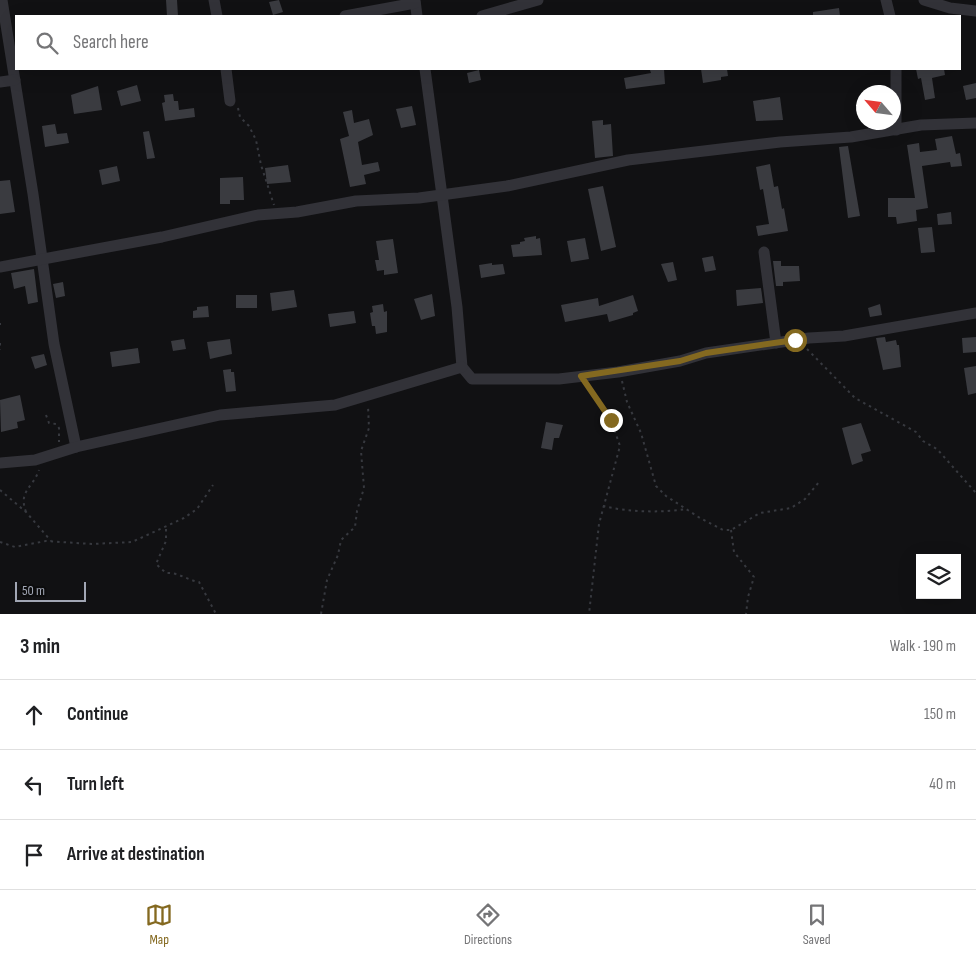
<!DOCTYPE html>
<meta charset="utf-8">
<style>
:root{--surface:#fff;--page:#f2f2f2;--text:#202124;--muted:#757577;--line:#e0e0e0;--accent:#846920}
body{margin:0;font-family:"Sofia Sans Condensed",sans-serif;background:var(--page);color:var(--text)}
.controls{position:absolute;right:15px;bottom:15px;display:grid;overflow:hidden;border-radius:0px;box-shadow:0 5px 20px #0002}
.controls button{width:45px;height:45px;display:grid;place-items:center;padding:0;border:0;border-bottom:1px solid var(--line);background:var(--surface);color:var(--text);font:25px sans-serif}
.compass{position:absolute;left:856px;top:85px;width:45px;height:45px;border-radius:50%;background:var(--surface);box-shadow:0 5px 20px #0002;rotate:298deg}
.scale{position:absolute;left:15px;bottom:12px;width:71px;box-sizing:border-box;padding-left:5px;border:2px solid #a1a6b4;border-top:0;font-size:14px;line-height:18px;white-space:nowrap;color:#a1a6b4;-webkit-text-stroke:4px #0c0c0d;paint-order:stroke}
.stop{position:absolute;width:15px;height:15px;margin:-11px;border:4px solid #846920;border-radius:50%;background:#fff}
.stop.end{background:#846920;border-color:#fff;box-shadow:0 1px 5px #0008}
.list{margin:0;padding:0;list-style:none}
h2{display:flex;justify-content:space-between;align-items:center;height:65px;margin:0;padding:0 20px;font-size:21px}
h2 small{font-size:16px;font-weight:400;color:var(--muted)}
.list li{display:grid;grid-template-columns:32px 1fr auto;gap:15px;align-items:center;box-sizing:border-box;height:70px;padding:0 20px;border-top:1px solid var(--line)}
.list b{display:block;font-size:19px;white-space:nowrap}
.list em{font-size:16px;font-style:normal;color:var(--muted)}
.icon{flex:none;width:28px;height:28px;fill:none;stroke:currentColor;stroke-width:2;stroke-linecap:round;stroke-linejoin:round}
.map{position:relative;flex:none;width:976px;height:614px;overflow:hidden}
.search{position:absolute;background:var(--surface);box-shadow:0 5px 20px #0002;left:15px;right:15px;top:15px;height:55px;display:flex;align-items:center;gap:12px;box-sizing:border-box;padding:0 18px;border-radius:0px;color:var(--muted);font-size:19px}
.sheet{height:275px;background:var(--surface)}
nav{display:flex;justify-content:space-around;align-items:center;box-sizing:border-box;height:70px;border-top:1px solid var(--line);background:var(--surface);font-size:14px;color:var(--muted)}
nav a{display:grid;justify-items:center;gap:2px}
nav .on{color:var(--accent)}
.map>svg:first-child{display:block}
</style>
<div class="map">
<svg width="976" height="614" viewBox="0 0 976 614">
<rect width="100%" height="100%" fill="#111113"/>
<g fill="#3a3b40">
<polygon points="166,0 177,0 178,16 167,16"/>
<polygon points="279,0 283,12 273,15 269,2"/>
<polygon points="839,8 840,16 813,16 813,12"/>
<polygon points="655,69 664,69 665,84 626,89 624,78 651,73 650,70"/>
<polygon points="701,69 727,69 728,76 721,77 721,80 703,83"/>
<polygon points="916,69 944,69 945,75 932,78 935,98 925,100 921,78 918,79"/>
<polygon points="479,70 481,80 469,83 467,73"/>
<polygon points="976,83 976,98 966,100 963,86"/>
<polygon points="137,85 141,101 121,106 117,91"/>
<polygon points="98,86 102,110 74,114 71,95"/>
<polygon points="173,94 174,101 178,101 179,110 194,108 195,117 165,121 162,103 165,102 164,95"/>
<polygon points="780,97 783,120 756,121 753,101"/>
<polygon points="412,106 416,125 401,128 396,109"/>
<polygon points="352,110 354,123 369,119 373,135 358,142 362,165 378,162 380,171 364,175 366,184 350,187 340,139 349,136 343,112"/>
<polygon points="603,120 603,125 611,124 613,156 595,158 592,121"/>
<polygon points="55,124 57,134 67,133 69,143 45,147 42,126"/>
<polygon points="149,131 155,158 147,159 143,132"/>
<polygon points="952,136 956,154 960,153 962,166 951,167 950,162 922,166 928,208 916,210 917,221 897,224 896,217 888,217 888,198 915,198 907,145 919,143 920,152 937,150 935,139"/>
<polygon points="848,146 860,216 848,218 839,147"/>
<polygon points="770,164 774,187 778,186 782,209 784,208 788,231 758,236 756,226 769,224 763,189 760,190 756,167"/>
<polygon points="288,165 291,182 267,184 265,168"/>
<polygon points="117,166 120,181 102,185 99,170"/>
<polygon points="243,177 244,200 230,200 230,204 220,204 220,178"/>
<polygon points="10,180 15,212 0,214 0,181"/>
<polygon points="603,186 616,247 601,251 588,189"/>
<polygon points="951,212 952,224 938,225 937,214"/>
<polygon points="932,227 935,252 921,253 918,228"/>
<polygon points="536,236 536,239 540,238 542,255 513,257 511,245 520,244 520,242 525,241 524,238"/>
<polygon points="585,238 589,259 571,262 567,241"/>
<polygon points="393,239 398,273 384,275 384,270 377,271 375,260 379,260 376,241"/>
<polygon points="713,256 716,270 705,272 702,258"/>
<polygon points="773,261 781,261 781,266 799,266 800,281 783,282 783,286 776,286"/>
<polygon points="673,262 677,280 668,282 661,264"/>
<polygon points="492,263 492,265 503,264 505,274 481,278 479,265"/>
<polygon points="34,269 38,302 28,304 25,286 14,289 11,273"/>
<polygon points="63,282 65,296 56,298 53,284"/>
<polygon points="761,288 763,303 737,306 736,290"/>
<polygon points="294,290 297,307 272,311 270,293"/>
<polygon points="432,294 435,316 421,320 414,299"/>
<rect x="236" y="295" width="21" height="13"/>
<polygon points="633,295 638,311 633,313 633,315 609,322 607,314 565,322 561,305 598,298 599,306"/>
<polygon points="383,304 384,312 387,311 387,332 376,334 375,326 372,326 370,313 373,312 372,306"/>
<polygon points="880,304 882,315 870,317 868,308"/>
<polygon points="208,306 209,317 193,318 193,311 197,310 197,307"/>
<polygon points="354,311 356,323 330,327 328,314"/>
<polygon points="885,337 886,342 896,340 897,345 899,345 901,367 883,370 876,338"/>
<polygon points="976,337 976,352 963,353 962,338"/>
<polygon points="184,339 186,349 173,351 171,341"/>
<polygon points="230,339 232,354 210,359 207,342"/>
<polygon points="138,348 140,363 112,367 110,352"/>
<polygon points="44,354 47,365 35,369 31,357"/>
<polygon points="976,366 976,393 968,395 964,368"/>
<polygon points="231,369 231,372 234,372 236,391 226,392 223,370"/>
<polygon points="20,395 25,420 17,422 18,428 1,432 0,400"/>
<polygon points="546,422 563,425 559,438 554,438 552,450 541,448"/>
<polygon points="861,423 871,451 861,454 863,461 852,465 842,428"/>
</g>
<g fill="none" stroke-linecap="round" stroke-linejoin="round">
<g stroke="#37393f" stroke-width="2" stroke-dasharray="2.5 4" stroke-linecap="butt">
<polyline points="238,108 240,117 249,126 256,140 261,165 274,205"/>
<polyline points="0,323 0,325"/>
<polyline points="0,343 0,350"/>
<polyline points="807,349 855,398 916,432 923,441 937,449 976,493"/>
<polyline points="622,381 627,402 641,433 656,486 666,496 700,518 723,530 731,530 760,513 791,508 805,499 819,482"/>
<polyline points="588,386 611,420 620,446 599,524 589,614"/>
<polyline points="46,415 49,423 56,424 59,428 59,442"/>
<polyline points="0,490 26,512 51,541"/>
<path d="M 603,506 C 628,512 660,513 686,509"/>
<path d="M 26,512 C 18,491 33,488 39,470"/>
<path d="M 166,529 L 166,541 L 156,564 L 166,573 C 178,572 187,580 199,582 L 216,614"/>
<polyline points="731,530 734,552 754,577 748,597 746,614"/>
<polyline points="0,542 15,547 46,541 92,544 132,542 184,518 197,509 213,485"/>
<polyline points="321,614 327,580 338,555 341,540 355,527 357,511 364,488 361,451 369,428 368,406"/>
</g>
<g stroke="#323238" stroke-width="11">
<polyline points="2,0 33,194 54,344 76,447"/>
<polyline points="214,0 217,16"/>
<polyline points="415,0 417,16"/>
<polyline points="886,0 890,16"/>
<polyline points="924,0 950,8 976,11"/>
<polyline points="345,16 415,3"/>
<polyline points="482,16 538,0"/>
<polyline points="226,69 230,101"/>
<polyline points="425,69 457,307 462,367 472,379 559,379 618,372 680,361 706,353 809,338 844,336 976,313"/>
<polyline points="0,82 15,80"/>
<polyline points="896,130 896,69"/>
<polyline points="764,252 776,343"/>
<polyline points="0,267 162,237 258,215 297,212 356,201 419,198 507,186 628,160 780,142 851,137 921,125 976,123"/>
<polyline points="0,463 35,460 76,447 220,415 335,405 462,367"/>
</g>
</g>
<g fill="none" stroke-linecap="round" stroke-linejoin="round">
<polyline stroke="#846920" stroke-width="6" points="611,420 581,376 680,361 706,353 795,340"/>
</g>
</svg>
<div class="controls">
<button><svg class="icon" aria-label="layers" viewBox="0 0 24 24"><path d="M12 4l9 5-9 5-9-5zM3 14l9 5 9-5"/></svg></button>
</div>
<svg class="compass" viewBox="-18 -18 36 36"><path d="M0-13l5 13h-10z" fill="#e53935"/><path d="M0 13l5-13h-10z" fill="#757577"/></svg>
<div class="scale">50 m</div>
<div class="stop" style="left:795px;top:340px"></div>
<div class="stop end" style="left:611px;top:420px"></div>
<div class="search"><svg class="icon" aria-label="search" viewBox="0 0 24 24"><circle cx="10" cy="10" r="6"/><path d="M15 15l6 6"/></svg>Search here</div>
</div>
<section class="sheet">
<h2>3 min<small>Walk · 190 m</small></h2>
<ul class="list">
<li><svg class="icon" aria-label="ahead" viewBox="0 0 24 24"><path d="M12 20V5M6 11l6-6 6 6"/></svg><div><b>Continue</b></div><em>150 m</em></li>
<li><svg class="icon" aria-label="left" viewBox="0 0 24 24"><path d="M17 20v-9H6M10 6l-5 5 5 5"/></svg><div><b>Turn left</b></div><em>40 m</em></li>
<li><svg class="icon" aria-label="arrive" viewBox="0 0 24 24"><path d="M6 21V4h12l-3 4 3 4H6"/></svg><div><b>Arrive at destination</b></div></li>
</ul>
</section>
<nav>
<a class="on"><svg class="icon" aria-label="map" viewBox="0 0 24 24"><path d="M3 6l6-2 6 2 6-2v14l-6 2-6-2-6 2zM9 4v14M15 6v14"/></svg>Map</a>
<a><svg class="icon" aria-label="directions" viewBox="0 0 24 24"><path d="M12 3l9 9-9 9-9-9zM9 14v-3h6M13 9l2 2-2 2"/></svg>Directions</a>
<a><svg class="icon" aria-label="saved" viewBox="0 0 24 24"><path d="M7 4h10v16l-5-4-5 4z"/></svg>Saved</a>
</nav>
